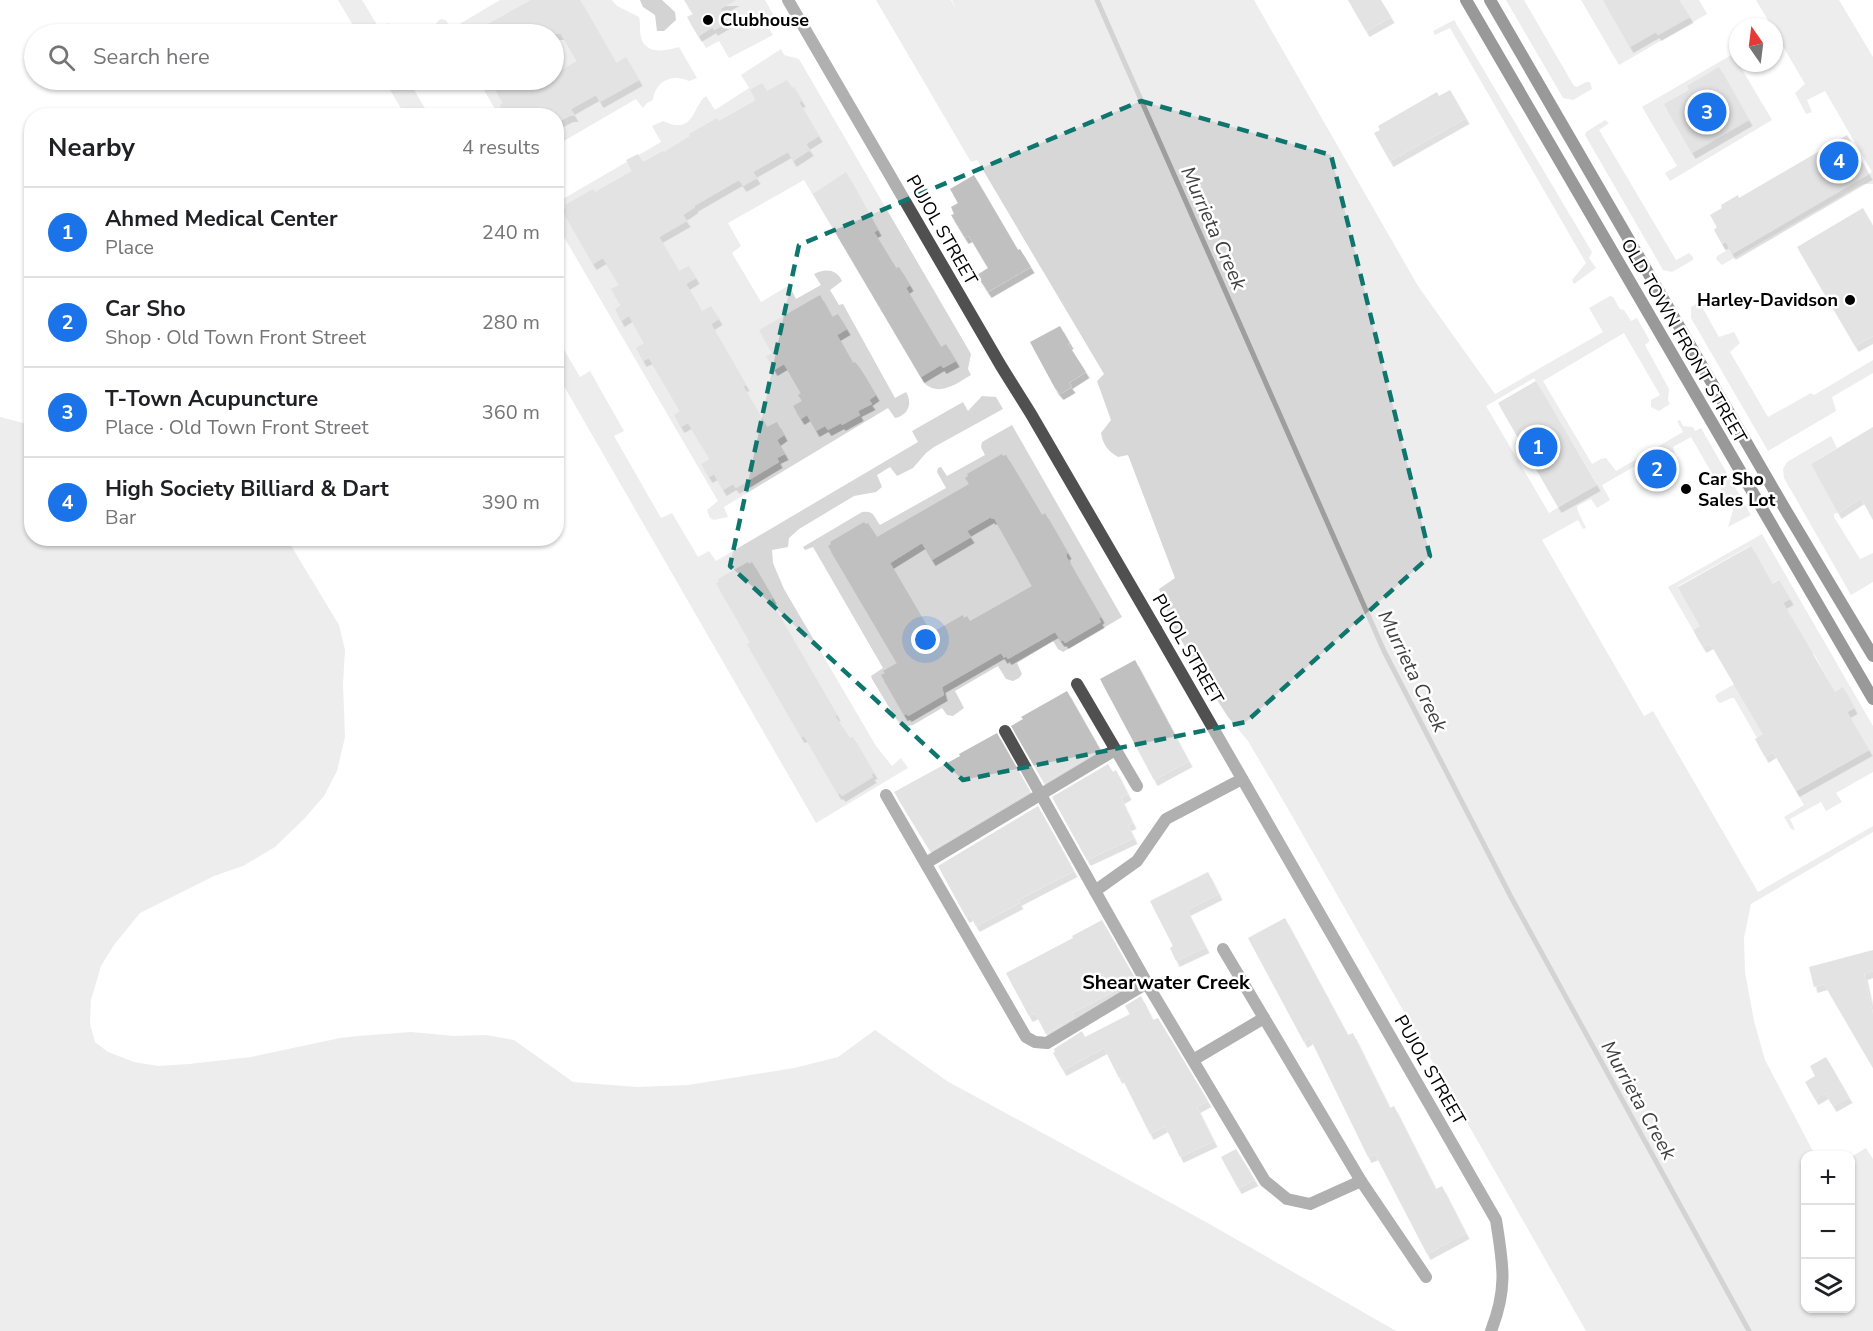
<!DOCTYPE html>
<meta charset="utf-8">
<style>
:root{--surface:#fff;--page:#f6f6f6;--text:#202124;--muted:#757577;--line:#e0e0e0;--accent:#1a73e8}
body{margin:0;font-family:"Nunito Sans",sans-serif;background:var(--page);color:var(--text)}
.controls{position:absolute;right:18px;bottom:18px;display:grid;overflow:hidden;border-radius:12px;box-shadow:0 2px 4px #0004}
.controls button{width:54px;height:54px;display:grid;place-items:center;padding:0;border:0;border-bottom:2px solid var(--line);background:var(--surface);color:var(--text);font:30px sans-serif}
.compass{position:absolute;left:1729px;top:18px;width:54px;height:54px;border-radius:50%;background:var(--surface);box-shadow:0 2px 4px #0004;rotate:346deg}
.you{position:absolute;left:926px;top:640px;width:21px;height:21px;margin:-15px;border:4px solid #fff;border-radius:50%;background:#1a73e8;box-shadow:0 0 0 9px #1a73e833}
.badge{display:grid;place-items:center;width:39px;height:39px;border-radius:50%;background:var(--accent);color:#fff;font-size:20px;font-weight:700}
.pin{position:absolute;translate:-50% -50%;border:3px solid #fff;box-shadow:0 2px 6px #0006}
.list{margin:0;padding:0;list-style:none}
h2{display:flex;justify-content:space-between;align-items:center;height:78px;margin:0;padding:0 24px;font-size:26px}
h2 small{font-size:20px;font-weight:400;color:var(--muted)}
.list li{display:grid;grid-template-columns:39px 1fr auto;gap:18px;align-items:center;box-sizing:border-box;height:90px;padding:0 24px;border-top:2px solid var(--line)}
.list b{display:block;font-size:22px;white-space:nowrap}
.list p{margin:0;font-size:20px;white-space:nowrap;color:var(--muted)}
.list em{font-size:20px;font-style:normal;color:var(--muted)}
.icon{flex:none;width:33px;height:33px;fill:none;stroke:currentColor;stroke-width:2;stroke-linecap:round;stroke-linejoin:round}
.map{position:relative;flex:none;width:1873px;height:1331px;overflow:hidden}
.search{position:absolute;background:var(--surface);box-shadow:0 2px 4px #0004;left:24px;top:24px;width:540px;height:66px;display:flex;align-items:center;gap:15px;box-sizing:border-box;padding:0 21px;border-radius:33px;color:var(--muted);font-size:22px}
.panel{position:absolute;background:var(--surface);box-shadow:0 2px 4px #0004;left:24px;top:108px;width:540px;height:438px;border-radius:24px}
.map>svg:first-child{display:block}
</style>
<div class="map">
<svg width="1873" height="1331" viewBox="0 0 1873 1331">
<defs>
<filter id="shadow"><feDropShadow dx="3.5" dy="6" stdDeviation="0" flood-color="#0004"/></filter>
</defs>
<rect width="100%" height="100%" fill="#fff"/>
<g fill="#d7d7d7" fill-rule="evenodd">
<polygon points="338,0 362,0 379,28 389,23 395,34 358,34"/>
<path d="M 500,0 L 612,0 L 617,6 L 639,17 C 641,24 639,30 641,37 C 645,55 666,51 679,47 L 697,78 L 689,81 C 672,73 655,81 653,100 L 647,103 L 643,108 L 636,99 L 557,145 L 556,116 L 495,115 L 498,114 L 478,80 L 554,80 L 554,34 L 432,34 L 433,27 L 440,19 L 446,20 L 451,29 Z"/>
<polygon points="733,0 765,0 773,14 770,30 773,35 729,58 719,41 706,48 699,36 713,27 715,30 728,22 720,9"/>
<path d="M 876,0 L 951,0 L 956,9 L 952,0 L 1254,0 L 1418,286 L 1495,394 L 1603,332 L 1589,308 L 1610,296 L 1613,297 L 1620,309 L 1624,310 L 1631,321 L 1637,318 L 1650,341 L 1645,345 L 1669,389 L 1668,400 L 1670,404 L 1659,411 L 1651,407 L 1651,400 L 1660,395 L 1624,333 L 1543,381 L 1592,464 L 1601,459 L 1606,458 L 1616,471 L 1683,432 L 1677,421 L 1680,420 L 1683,426 L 1693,427 L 1695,431 L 1701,428 L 1751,515 L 1728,527 L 1733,510 L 1691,437 L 1673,447 L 1675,453 L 1664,459 L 1660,452 L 1602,485 L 1610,500 L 1597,508 L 1591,499 L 1577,506 L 1577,509 L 1586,528 L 1583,529 L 1578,520 L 1542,540 L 1644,716 L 1653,711 L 1758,892 L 1873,826 L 1873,832 L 1751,904 L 1744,938 L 1745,972 L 1754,1021 L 1765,1060 L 1815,1155 L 1806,1156 L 1806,1308 L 1850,1308 L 1851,1157 L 1866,1148 L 1873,1159 L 1873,1331 L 1586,1331 L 1291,814 L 1248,741 L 1228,717 L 1201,675 L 1171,622 L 1159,589 L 1175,578 L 1128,455 L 1118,457 C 1108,451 1103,445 1101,433 L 1111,420 L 1097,381 L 1104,374 L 977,160 L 971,162 ZM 1534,378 L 1597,484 L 1549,513 L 1486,406 Z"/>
<polygon points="1506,0 1524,0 1574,86 1577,87 1586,82 1590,82 1592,89 1573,100 1563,98"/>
<polygon points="1581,0 1699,0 1707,14 1619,65"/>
<polygon points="1756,0 1839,0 1873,57 1873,184 1864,184 1859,186 1722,265 1716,259 1717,256 1726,251 1722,244 1726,242 1733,253 1872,172 1825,91 1807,100 1812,112 1806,114 1795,93 1805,84 1774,31 1774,27 1772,27"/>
<polygon points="1454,20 1592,252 1589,258 1596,268 1574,284 1572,280 1586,263 1450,28 1435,35 1433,31"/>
<path d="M 781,49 L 784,55 L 799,59 L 971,354 L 968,369 L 971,375 C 956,384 939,397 924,383 L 804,180 L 728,223 L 741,246 L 732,253 L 761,302 L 786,287 L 790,287 L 796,299 L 821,285 L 814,274 C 825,268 837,269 842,281 L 830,290 L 839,305 L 843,304 L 895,398 L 906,392 C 913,403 908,416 895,418 L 888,408 L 724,507 L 728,517 L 714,520 L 710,518 L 707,510 L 718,501 L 557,225 L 556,203 L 661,142 L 652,126 L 663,121 C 695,136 692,106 706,96 L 715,110 L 749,88 L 741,75 Z"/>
<polygon points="1733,54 1772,120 1670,181 1665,173 1677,166 1642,107"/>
<polygon points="384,80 422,80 423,81 413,88 429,115 405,115"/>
<polygon points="1605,120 1609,123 1599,130 1676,260 1689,253 1693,257 1693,260 1672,272 1663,270 1585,135 1586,132"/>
<polygon points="1711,295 1713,296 1713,301 1702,307 1719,337 1734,332 1740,343 1730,352 1768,417 1811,393 1814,395 1873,360 1873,373 1832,397 1836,411 1768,451 1691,318 1691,307"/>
<polygon points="556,336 580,377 590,371 624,431 614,436 661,518 672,513 698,557 709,551 716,561 918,442 912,431 963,402 968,411 982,396 996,397 1003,409 934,447 926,453 913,468 897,476 890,467 877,475 882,487 876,492 854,496 799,529 789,538 788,547 772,550 773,563 784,589 876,746 892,766 901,758 908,768 816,823 557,374"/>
<polygon points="0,417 31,425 32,538 287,539 339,625 345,650 343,684 345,737 337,771 324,796 304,819 275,847 243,866 214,876 140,913 114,945 101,966 91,1000 90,1024 95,1042 108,1052 134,1062 158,1066 189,1064 251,1057 340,1038 358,1036 411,1032 454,1036 486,1035 514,1040 573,1082 637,1087 688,1085 794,1068 838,1057 875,1030 947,1081 1206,1222 1396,1331 0,1331"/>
<path d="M 1012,425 L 1122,617 L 1063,652 L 1058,649 L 1053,641 L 1017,663 L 1022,674 L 1019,678 L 1013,681 L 1006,679 L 998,666 L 955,691 L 964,708 L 953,716 L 947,715 L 942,708 L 913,725 L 901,727 L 872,679 L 871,676 L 883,668 L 813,547 L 805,550 L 803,547 L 862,512 C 874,510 874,517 880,525 L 946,488 L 937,472 L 938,468 L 941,467 L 947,476 L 985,455 L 981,447 L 982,442 Z"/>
<polygon points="1831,436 1837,448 1811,464 1838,513 1834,514 1834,517 1860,559 1873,553 1873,582 1851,595 1784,478 1783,469 1787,462"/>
<polygon points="1762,534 1873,726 1873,772 1836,793 1842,802 1826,811 1821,802 1790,819 1795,830 1791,829 1784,817 1804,805 1796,791 1869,750 1847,712 1854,708 1843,688 1835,692 1814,654 1741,695 1763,734 1757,738 1734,698 1731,698 1721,703 1718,702 1715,696 1717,694 1806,643 1783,603 1778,580 1772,584 1750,546 1678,586 1700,626 1693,630 1668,587"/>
</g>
<polygon fill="#9e9e9e" points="640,0 662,0 675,12 676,20 664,31 657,31 655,15 643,7"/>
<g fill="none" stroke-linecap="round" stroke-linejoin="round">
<polyline stroke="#9e9e9e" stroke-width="5" points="1097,0 1384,651 1511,897 1749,1331"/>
</g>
<g fill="#c0c0c0" fill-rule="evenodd" filter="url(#shadow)">
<polygon points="531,0 580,0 616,63 626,57 639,80 600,102 596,95 571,109 575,116 570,116 556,123 556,116 506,116 500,105 503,103 490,80 554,80 554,74 577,61 561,34 470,34"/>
<polygon points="684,0 736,0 720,9 728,22 714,30 713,27 698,36 687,17 693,14"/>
<polygon points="1348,0 1381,0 1391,17 1366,31"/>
<polygon points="1603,0 1679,0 1690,17 1658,35 1656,32 1630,47"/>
<polygon points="1719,67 1749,120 1692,153 1664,104 1689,90 1687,86"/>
<polygon points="787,80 792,88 794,87 802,101 799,102 819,136 806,144 810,150 793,161 788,152 753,172 757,178 743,186 739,180 694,206 695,207 683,215 687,221 659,237 679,271 689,266 696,278 686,284 702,311 711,306 719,319 711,324 746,385 743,386 767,427 777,422 784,435 777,440 785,454 777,458 779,462 736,488 733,484 723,490 714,474 709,477 701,464 710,459 688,423 681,427 674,415 680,411 649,358 643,361 636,348 644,343 629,316 621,321 615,309 621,305 611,289 619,285 603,258 593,264 562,210 566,207 565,205 593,189 595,192 632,171 626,160 638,154 643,162 663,151 664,152 690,136 689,134 717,118 719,121 756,100 750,90 762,83 767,91"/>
<polygon points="1450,90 1466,118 1390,161 1374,133 1380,130 1378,126 1437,92 1439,96"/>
<polygon points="1847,135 1869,174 1732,254 1726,242 1722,244 1714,230 1717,227 1710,215 1722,208 1721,205 1738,195 1739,198"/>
<polygon points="846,172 878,230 874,232 896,268 899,267 910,285 906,288 941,347 946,344 956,361 943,368 941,365 921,377 813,194"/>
<polygon points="974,175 1018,250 1020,249 1031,267 988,292 977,275 988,268 969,236 965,238 951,215 954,214 951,207 958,203 950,189"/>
<polygon points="1863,208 1873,226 1873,336 1855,346 1797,247"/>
<polygon points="820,295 832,317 838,314 847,329 837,335 853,363 855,362 860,368 876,395 869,400 872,404 858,411 860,415 842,425 841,423 828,430 825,426 816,431 807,415 801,419 793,406 802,401 798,395 801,393 784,364 774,370 766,356 772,353 759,330"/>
<polygon points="1060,326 1070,343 1068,344 1086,372 1069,383 1072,387 1060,394 1055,388 1030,342"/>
<polygon points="1536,381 1597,485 1558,507 1498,403"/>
<polygon points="1873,427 1873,520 1861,498 1838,513 1811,464"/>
<path d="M 1002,454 L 1003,456 L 1006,455 L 1042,515 L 1045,513 L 1068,553 L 1066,554 L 1067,558 L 1101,617 L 1099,619 L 1101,622 L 1065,643 L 1063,640 L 1061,641 L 1055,632 L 1008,659 L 1006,656 L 1004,658 L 1001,653 L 942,687 L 944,695 L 908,716 L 907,714 L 904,715 L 881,675 L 885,673 L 883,671 L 897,663 L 828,546 L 831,544 L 830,542 L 864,522 L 866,524 L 868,523 L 877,537 L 969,484 L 965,478 L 968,476 L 967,474 ZM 991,517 L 992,519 L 994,518 L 1032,586 L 970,621 L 967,616 L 964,618 L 963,615 L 931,633 L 890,563 L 922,543 L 932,560 L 971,537 L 967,531 Z"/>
<polygon points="1751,546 1772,584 1779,580 1790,599 1783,603 1835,692 1843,687 1854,708 1847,712 1869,750 1796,791 1773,752 1765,757 1755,739 1763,734 1710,643 1703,647 1698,639 1693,630 1700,626 1678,587"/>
<polygon points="748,562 749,564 752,562 773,598 771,599 772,603 837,715 835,716 850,738 853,737 874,773 871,774 873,777 842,796 840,793 838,794 804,736 801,737 793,723 747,644 750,642 716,583 719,582 718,579"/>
<polygon points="1135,660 1189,761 1154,780 1100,679"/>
<polygon points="1067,691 1100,749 1044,783 1011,726 1023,719 1021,717"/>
<polygon points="997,733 1030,791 930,851 894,792 960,756 959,754"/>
<polygon points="1108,764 1113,772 1116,770 1128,794 1121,798 1133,823 1128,825 1134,838 1087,860 1052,797"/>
<polygon points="1038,806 1074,871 1018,900 1020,903 976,926 970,915 966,917 938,866"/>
<polygon points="1208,872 1219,894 1187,910 1206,947 1176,961 1170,948 1173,946 1150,901"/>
<polygon points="1285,918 1348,1035 1353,1033 1390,1108 1394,1106 1436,1189 1442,1186 1466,1233 1427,1254 1375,1154 1368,1157 1310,1038 1304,1042 1248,938"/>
<polygon points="1102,920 1136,980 1072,1013 1074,1017 1046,1034 1035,1013 1029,1016 1006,973 1073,938 1072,936"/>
<polygon points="1873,950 1873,971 1864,974 1873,1014 1873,1068 1824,984 1814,987 1809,967"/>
<polygon points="1141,996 1153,1020 1158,1018 1208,1101 1197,1107 1214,1141 1180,1157 1165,1126 1150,1134 1121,1076 1119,1078 1104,1048 1063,1070 1053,1053 1055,1052 1054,1049 1082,1031 1085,1037 1130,1014 1125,1006"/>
<polygon points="1826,1057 1849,1097 1833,1106 1825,1093 1815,1099 1805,1082 1815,1076 1810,1066"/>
<polygon points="1236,1149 1255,1180 1238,1188 1221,1157"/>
</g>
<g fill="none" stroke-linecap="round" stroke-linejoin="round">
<g stroke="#505050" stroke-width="12">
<path d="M 1156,629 L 1496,1220 C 1503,1264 1508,1288 1491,1331"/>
<polyline points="1077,684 1137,786"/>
<polyline points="1005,731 1095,891 1137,861 1166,819 1242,779"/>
<polyline points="886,795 1026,1037 1035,1042 1047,1043 1147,983"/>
<polyline points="926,863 1115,750"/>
<polyline points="1095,891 1152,992 1265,1181 1287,1199 1310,1204 1361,1181"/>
<polyline points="1223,949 1361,1181 1426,1277"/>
<polyline points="1193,1060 1264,1018"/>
</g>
<polyline stroke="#505050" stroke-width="12" points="788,0 1001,366 1031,414 1156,629"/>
<g stroke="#1d1d1d" stroke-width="12">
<polyline points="1466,0 1873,699"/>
<polyline points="1490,0 1785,509 1873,656"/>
</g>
</g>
<path d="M0 0H1873V1331H0ZM 1141,101 L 1331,155 L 1430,556 L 1246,722 L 963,780 L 730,566 L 799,245 Z" fill="#fff" fill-opacity=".55" fill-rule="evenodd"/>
<path fill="none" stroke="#0f766e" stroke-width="4.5" stroke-dasharray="12 8" stroke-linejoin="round" d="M 1141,101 L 1331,155 L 1430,556 L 1246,722 L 963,780 L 730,566 L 799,245 Z"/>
<g fill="#000" stroke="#fff" stroke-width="2">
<circle cx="708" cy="20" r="6"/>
<circle cx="1850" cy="300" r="6"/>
<circle cx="1686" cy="489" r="6"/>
</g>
<g text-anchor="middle" stroke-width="5" stroke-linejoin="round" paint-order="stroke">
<g font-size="18" font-weight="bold" fill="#000" stroke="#fff" text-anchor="start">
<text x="720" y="26">Clubhouse</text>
<text x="1838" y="306" text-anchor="end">Harley-Davidson</text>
<text x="1698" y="485">Car Sho<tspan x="1698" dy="21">Sales Lot</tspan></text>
</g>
<g font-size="18" fill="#000" stroke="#fff">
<text transform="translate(942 230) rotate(60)" y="6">PUJOL STREET</text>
<text transform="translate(1684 341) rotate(60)" y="6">OLD TOWN FRONT STREET</text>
<text transform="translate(1188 649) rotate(60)" y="6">PUJOL STREET</text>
<text transform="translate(1430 1070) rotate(60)" y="6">PUJOL STREET</text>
</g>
<g font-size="20" font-style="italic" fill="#3f3f3f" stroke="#fff">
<text transform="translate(1214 228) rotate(66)" y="7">Murrieta Creek</text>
<text transform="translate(1413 671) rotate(64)" y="7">Murrieta Creek</text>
<text transform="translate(1639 1100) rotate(61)" y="7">Murrieta Creek</text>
</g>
<g font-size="20" font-weight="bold" fill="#000" stroke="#fff">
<text x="1166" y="989">Shearwater Creek</text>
</g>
</g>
</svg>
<div class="controls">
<button>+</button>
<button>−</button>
<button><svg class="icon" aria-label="layers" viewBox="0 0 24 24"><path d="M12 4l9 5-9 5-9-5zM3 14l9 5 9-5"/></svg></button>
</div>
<svg class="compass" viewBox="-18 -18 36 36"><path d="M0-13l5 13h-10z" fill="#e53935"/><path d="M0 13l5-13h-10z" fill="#757577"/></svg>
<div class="you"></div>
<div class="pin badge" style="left:1538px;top:447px">1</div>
<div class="pin badge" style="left:1657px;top:469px">2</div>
<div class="pin badge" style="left:1707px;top:112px">3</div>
<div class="pin badge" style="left:1839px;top:161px">4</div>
<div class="search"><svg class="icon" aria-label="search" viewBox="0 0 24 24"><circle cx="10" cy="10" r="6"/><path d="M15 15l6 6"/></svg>Search here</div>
<section class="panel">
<h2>Nearby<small>4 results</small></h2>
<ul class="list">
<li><span class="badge">1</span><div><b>Ahmed Medical Center</b><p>Place</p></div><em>240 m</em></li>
<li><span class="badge">2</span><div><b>Car Sho</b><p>Shop · Old Town Front Street</p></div><em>280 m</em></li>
<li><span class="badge">3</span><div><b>T-Town Acupuncture</b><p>Place · Old Town Front Street</p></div><em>360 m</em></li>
<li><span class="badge">4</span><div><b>High Society Billiard &amp; Dart</b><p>Bar</p></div><em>390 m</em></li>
</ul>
</section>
</div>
